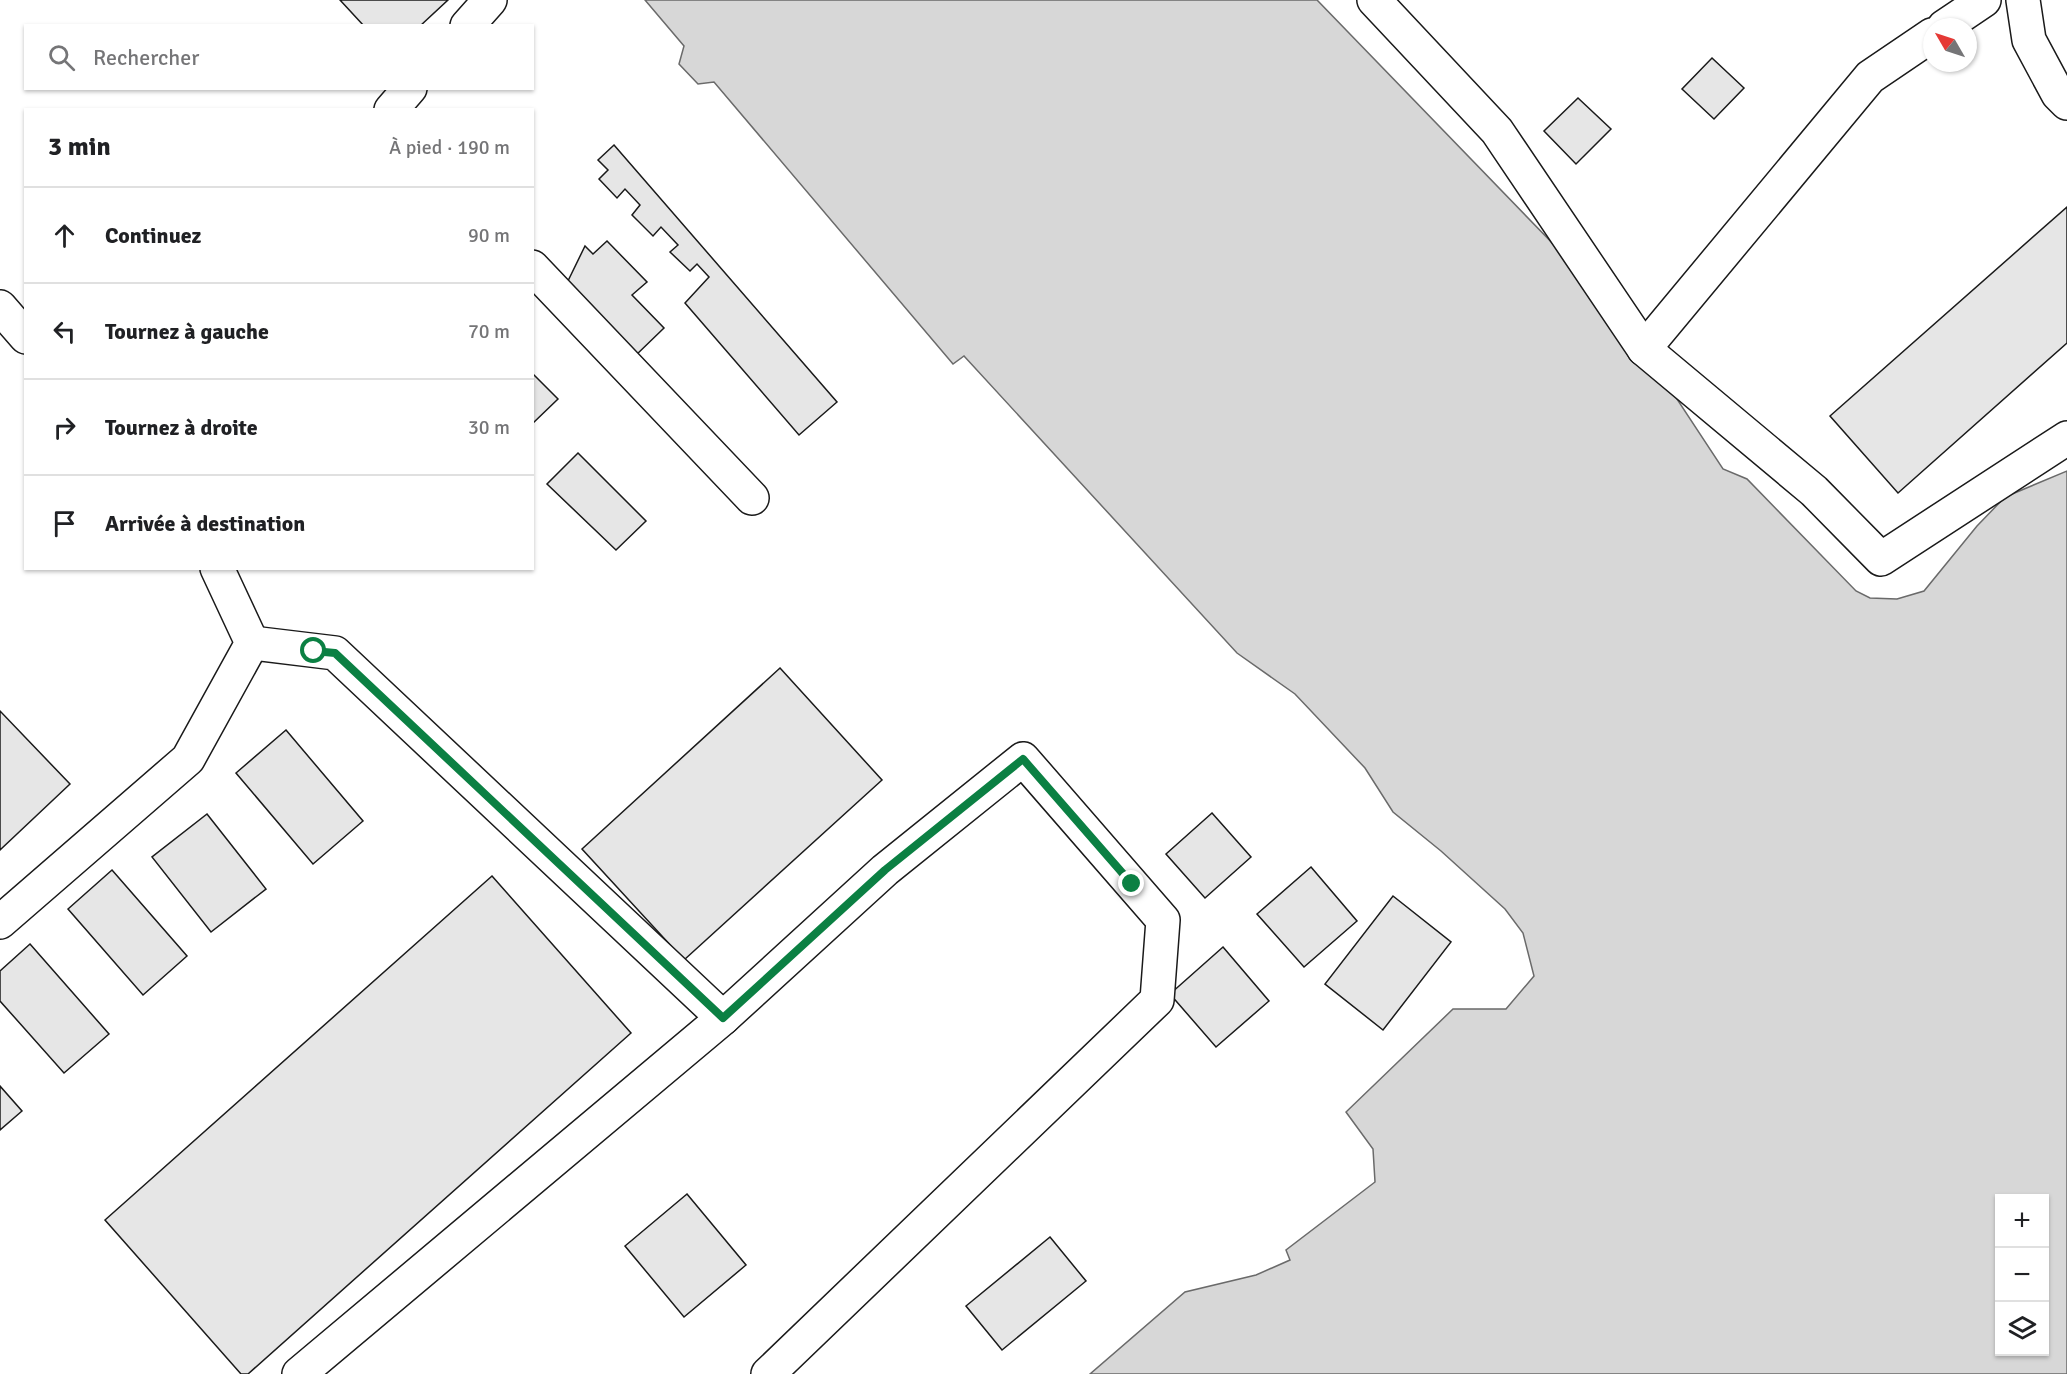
<!DOCTYPE html>
<html lang="fr">
<meta charset="utf-8">
<style>
:root{--surface:#fff;--page:#f2f2f2;--text:#202124;--muted:#757577;--line:#e0e0e0}
body{margin:0;font-family:Signika,sans-serif;background:var(--page);color:var(--text)}
.controls{position:absolute;right:18px;bottom:18px;display:grid;overflow:hidden;border-radius:0px;box-shadow:0 2px 4px #0004}
.controls button{width:54px;height:54px;display:grid;place-items:center;padding:0;border:0;border-bottom:2px solid var(--line);background:var(--surface);color:var(--text);font:30px sans-serif}
.compass{position:absolute;left:1923px;top:18px;width:54px;height:54px;border-radius:50%;background:var(--surface);box-shadow:0 2px 4px #0004;rotate:309deg}
.stop{position:absolute;width:18px;height:18px;margin:-14px;border:4px solid #0b8043;border-radius:50%;background:#fff}
.stop.end{background:#0b8043;border-color:#fff;box-shadow:0 2px 6px #0008}
.list{margin:0;padding:0;list-style:none}
h2{display:flex;justify-content:space-between;align-items:center;height:78px;margin:0;padding:0 24px;font-size:26px}
h2 small{font-size:20px;font-weight:400;color:var(--muted)}
.list li{display:grid;grid-template-columns:39px 1fr auto;gap:18px;align-items:center;box-sizing:border-box;height:96px;padding:0 24px;border-top:2px solid var(--line)}
.list b{display:block;font-size:22px;white-space:nowrap}
.list em{font-size:20px;font-style:normal;color:var(--muted)}
.icon{flex:none;width:33px;height:33px;fill:none;stroke:currentColor;stroke-width:2;stroke-linecap:round;stroke-linejoin:round}
.map{position:relative;flex:none;width:2067px;height:1374px;overflow:hidden}
.search{position:absolute;background:var(--surface);box-shadow:0 2px 4px #0004;left:24px;top:24px;width:510px;height:66px;display:flex;align-items:center;gap:15px;box-sizing:border-box;padding:0 21px;border-radius:0px;color:var(--muted);font-size:22px}
.panel{position:absolute;background:var(--surface);box-shadow:0 2px 4px #0004;left:24px;top:108px;width:510px;height:462px;border-radius:0px}
.map>svg:first-child{display:block}
</style>
<div class="map">
<svg width="2067" height="1374" viewBox="0 0 2067 1374">
<rect width="100%" height="100%" fill="#fff"/>
<path fill="#d7d7d7" stroke="#6a6a6a" stroke-width="1.5" fill-rule="evenodd" d="M 645,0 L 1317,0 L 1621,314 L 1723,469 L 1747,479 L 1856,591 L 1870,598 L 1897,599 L 1924,591 L 1977,526 L 2005,497 L 2067,471 L 2067,1374 L 1090,1374 L 1185,1292 L 1256,1275 L 1290,1260 L 1286,1250 L 1375,1182 L 1373,1149 L 1346,1112 L 1453,1009 L 1506,1009 L 1534,976 L 1523,933 L 1505,909 L 1441,851 L 1393,812 L 1365,768 L 1295,694 L 1237,653 L 964,356 L 953,364 L 714,82 L 698,84 L 679,64 L 684,46 ZM 2000,1198 L 2044,1198 L 2044,1352 L 2000,1352 Z"/>
<g fill="#e6e6e6" stroke="#1a1a1a" stroke-width="1.5">
<polygon points="340,0 448,0 420,26 364,26"/>
<polygon points="1712,58 1744,88 1714,119 1682,89"/>
<polygon points="1578,98 1611,129 1576,164 1544,131"/>
<polygon points="614,145 837,402 799,435 685,303 709,277 697,264 690,271 670,252 678,245 661,227 653,236 632,215 640,205 625,189 617,198 599,179 608,170 598,160"/>
<polygon points="2067,207 2067,343 1898,493 1830,416"/>
<polygon points="607,241 647,282 632,295 664,328 634,357 565,287 585,246 593,254"/>
<polygon points="532,373 558,399 532,424"/>
<polygon points="578,453 646,521 616,550 547,484"/>
<polygon points="780,668 882,780 684,960 582,849"/>
<polygon points="0,711 70,784 0,850"/>
<polygon points="286,730 363,821 313,864 236,773"/>
<polygon points="1212,813 1251,857 1205,898 1166,854"/>
<polygon points="207,814 266,889 211,932 152,857"/>
<polygon points="1311,867 1357,921 1304,967 1257,914"/>
<polygon points="112,870 187,956 143,995 68,909"/>
<polygon points="492,876 631,1033 248,1374 241,1374 105,1220"/>
<polygon points="1393,896 1451,942 1383,1030 1325,984"/>
<polygon points="30,944 109,1034 64,1073 0,1001 0,971"/>
<polygon points="1223,947 1269,1001 1216,1047 1170,994"/>
<polygon points="0,1086 22,1111 0,1130"/>
<polygon points="687,1194 746,1265 684,1317 625,1246"/>
<polygon points="1050,1237 1086,1281 1002,1350 966,1306"/>
</g>
<g fill="none" stroke-linecap="round" stroke-linejoin="round">
<defs>
<g id="minor">
<polyline points="1374,0 1497,131 1644,349 1814,491 1881,559 2067,438"/>
<polyline points="2023,0 2029,40 2058,94 2067,103"/>
<polyline points="467,26 490,0"/>
<polyline points="1944,27 1984,0"/>
<polyline points="391,110 410,88"/>
<polyline points="532,267 752,498"/>
<polyline points="0,307 26,337"/>
<polyline points="1644,349 1870,77 1932,35"/>
<polyline points="252,643 335,653 723,1018"/>
<polyline points="0,922 188,759 252,643 217,568"/>
<polyline points="299,1374 723,1018 885,870 1023,759 1163,920 1157,1000 768,1374"/>
</g>
</defs>
<use href="#minor" stroke="#1a1a1a" stroke-width="36"/>
<use href="#minor" stroke="#fff" stroke-width="33"/>
</g>
<g fill="none" stroke-linecap="round" stroke-linejoin="round">
<polyline stroke="#0b8043" stroke-width="8" points="314,651 335,653 723,1018 885,870 1023,759 1132,884"/>
</g>
</svg>
<div class="controls">
<button>+</button>
<button>−</button>
<button><svg class="icon" aria-label="layers" viewBox="0 0 24 24"><path d="M12 4l9 5-9 5-9-5zM3 14l9 5 9-5"/></svg></button>
</div>
<svg class="compass" viewBox="-18 -18 36 36"><path d="M0-13l5 13h-10z" fill="#e53935"/><path d="M0 13l5-13h-10z" fill="#757577"/></svg>
<div class="stop" style="left:314px;top:651px"></div>
<div class="stop end" style="left:1132px;top:884px"></div>
<div class="search"><svg class="icon" aria-label="search" viewBox="0 0 24 24"><circle cx="10" cy="10" r="6"/><path d="M15 15l6 6"/></svg>Rechercher</div>
<section class="panel">
<h2>3 min<small>À pied · 190 m</small></h2>
<ul class="list">
<li><svg class="icon" aria-label="ahead" viewBox="0 0 24 24"><path d="M12 20V5M6 11l6-6 6 6"/></svg><div><b>Continuez</b></div><em>90 m</em></li>
<li><svg class="icon" aria-label="left" viewBox="0 0 24 24"><path d="M17 20v-9H6M10 6l-5 5 5 5"/></svg><div><b>Tournez à gauche</b></div><em>70 m</em></li>
<li><svg class="icon" aria-label="right" viewBox="0 0 24 24"><path d="M7 20v-9h11M14 6l5 5-5 5"/></svg><div><b>Tournez à droite</b></div><em>30 m</em></li>
<li><svg class="icon" aria-label="arrive" viewBox="0 0 24 24"><path d="M6 21V4h12l-3 4 3 4H6"/></svg><div><b>Arrivée à destination</b></div></li>
</ul>
</section>
</div>
